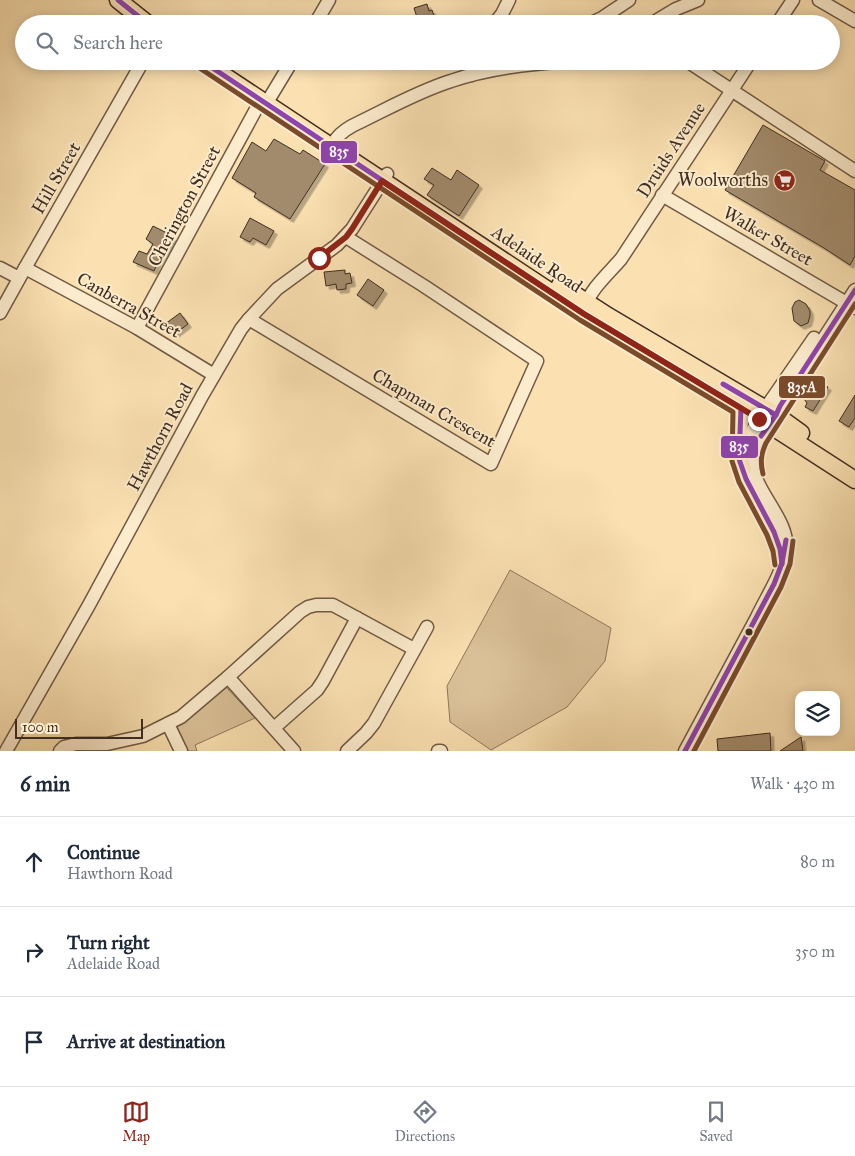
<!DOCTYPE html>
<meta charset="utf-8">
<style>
:root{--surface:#fff;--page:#f6f6f7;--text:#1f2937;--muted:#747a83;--line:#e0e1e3;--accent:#8f2418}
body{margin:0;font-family:"IM FELL Great Primer",serif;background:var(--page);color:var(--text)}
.controls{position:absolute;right:15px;bottom:15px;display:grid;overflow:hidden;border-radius:10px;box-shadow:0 2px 12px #0003}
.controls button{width:45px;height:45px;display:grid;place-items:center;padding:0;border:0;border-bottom:1px solid var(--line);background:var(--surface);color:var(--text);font:25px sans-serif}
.scale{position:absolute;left:15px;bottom:12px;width:128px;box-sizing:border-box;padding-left:5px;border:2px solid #412d21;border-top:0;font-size:14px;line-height:18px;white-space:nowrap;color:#412d21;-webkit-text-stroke:4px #fceccd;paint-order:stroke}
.stop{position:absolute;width:15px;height:15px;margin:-11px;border:4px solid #8f2418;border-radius:50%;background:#fff}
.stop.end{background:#8f2418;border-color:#fff;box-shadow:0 1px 5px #0008}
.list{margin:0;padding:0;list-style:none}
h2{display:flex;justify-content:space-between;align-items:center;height:65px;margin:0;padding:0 20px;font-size:21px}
h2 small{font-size:16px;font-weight:400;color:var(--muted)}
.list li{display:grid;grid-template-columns:32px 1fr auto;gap:15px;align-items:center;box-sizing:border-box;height:90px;padding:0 20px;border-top:1px solid var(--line)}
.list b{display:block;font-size:19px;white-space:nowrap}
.list p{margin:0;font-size:16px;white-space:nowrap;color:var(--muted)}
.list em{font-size:16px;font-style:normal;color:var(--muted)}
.icon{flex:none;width:28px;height:28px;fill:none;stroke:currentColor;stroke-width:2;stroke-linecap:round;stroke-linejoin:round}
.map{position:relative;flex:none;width:855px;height:751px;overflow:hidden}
.search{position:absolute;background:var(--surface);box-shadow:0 2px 12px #0003;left:15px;right:15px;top:15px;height:55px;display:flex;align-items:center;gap:12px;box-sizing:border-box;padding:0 18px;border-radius:28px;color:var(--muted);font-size:19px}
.sheet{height:335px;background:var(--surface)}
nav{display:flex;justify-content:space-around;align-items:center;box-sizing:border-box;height:70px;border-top:1px solid var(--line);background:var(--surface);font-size:14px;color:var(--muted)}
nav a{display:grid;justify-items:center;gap:2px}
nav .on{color:var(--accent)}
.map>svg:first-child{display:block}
</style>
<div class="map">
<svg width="855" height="751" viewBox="0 0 855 751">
<defs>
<filter id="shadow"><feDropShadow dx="3.5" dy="3.5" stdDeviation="0" flood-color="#0004"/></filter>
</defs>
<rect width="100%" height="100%" fill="#fbe1b2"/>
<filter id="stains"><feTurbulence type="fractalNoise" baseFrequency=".004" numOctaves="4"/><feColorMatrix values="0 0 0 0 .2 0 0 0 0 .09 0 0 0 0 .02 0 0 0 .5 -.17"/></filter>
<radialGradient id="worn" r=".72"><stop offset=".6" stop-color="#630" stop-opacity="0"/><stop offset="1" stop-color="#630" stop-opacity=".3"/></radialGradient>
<g fill="#dbc299" stroke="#8e785d">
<polygon points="510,570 611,628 605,661 567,707 491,750 450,722 447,686"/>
<polygon points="225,686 255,718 195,745 197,751 187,751 177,727"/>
</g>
<g fill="#a28b6c" stroke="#412d21" filter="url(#shadow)">
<polygon points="427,4 429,11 432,10 437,24 419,24 414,8"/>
<polygon points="763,125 825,161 820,170 855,190 855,256 850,265 824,248 725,190"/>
<polygon points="274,139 300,154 303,150 325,164 290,219 254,197 256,193 232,178 252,142 266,151"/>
<polygon points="432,168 451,180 457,170 479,185 459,216 427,195 434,185 424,179"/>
<polygon points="250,218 274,231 266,245 253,238 250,242 240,237"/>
<polygon points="153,226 167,233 167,234 173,238 159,259 154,271 133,262 139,251 147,254 153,244 146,239"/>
<polygon points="345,270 345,274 350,273 352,283 346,284 346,289 337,290 336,284 326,286 324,272"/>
<polygon points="368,279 384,290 373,306 357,295"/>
<polygon points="799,300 806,304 810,311 810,316 808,323 801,326 794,321 792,308 795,302"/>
<polygon points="180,313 188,324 175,334 165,324"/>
<polygon points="814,375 818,379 817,381 828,387 813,411 805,407 807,403 801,395 803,392 815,388 809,376 810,377"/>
<polygon points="855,395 855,418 849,427 839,421"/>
<polygon points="770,733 771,751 718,751 717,739"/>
<polygon points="801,737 803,751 780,751"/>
</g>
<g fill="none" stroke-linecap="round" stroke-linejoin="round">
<defs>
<g id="minor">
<polyline points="819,0 855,21"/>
<polyline points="315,24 329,0"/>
<polyline points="494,24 502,14 509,0"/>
<polyline points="589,24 602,18 629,0"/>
<polyline points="651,24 676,9 698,0"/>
<polyline points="777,24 793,0"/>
<polyline points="687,61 855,171"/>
<polyline points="471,75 473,61"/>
<polyline points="266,104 292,61"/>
<path d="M 336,139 C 342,131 351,126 360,122 C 389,108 419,91 451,81 C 489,68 528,64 568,61"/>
<polyline points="662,195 855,308"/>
<polyline points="0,268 19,278"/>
<polyline points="25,268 137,328 214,375"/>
<path d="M 585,309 C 588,291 609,273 621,259 L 751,61"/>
<polyline points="0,313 25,268 143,61"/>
<polyline points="249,319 491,464 537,361 424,286 346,237"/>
<polyline points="137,328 261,100"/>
<path d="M 781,556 C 778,531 758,501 746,479 L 743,469 L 743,455 L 750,434 L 765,409 L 814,338"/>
<polyline points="228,677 294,751"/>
<polyline points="168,724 181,751"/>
<polyline points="274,728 317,690 323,681 357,618"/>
<polyline points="6,751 89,605 202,396 241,329 249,319 277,289 337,245 352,229 387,174"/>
<polyline points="60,751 64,747 76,744 107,744 143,736 181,717 228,677 300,612 308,607 316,605 333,605 414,649"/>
<polyline points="347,751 366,733 374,723 427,627"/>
<polyline points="438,751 441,751"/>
<path d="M 685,751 C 709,706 733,662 757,617 C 767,596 782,574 786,551 C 791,516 745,487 753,451 C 757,434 773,421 780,406 L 855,290"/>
</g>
<g id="major">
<polyline points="118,0 148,24"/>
<polyline points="202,61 584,314 779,431 855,480"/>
<polyline points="560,285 608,316 776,415 801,433"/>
<path d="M 741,408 C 740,429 736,450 743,469"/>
</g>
</defs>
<use href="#minor" stroke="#705a45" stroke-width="15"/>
<use href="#major" stroke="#412d21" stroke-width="19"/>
<use href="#minor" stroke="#fceccd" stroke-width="12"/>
<use href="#major" stroke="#fbe1b2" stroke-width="16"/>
<defs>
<g id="bus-1">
<polyline points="118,0 148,24"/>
<polyline points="202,61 584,314 741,408 739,459 746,479 774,532 780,549 782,564"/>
<polyline points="723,384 776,415"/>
<polyline points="761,436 776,415 780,406 855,290"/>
<polyline points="685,751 774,584 782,563 786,540"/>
</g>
<g id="bus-2">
<polyline points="198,67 580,320 733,412 732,461 739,482 767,535 773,551 775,565"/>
<path d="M 763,474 C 760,462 761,454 766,443 L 855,304"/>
<polyline points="694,751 781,587 790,564 793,541"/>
</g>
</defs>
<use href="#bus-1" stroke="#fceccd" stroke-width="9"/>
<use href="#bus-2" stroke="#fceccd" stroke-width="9"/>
<use href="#bus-1" stroke="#8e44ad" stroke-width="5"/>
<use href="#bus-2" stroke="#7a4b2a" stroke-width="5"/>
</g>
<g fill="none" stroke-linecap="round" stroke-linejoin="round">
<polyline stroke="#8f2418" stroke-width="6" points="319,258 346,237 352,229 382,181 584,314 759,419"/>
</g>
<defs>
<symbol id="supermarket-disc" viewBox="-11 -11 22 22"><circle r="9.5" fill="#8f2418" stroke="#fceccd"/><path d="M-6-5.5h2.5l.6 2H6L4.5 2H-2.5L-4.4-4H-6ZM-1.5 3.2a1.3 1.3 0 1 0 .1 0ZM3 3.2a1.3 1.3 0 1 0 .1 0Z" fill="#fff"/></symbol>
</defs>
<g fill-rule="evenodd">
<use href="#supermarket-disc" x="772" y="168" width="25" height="25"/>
</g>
<circle fill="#412d21" stroke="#fceccd" stroke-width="2" cx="749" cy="632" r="4.5"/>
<g text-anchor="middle" stroke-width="4" stroke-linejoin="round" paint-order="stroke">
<g font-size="18" fill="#412d21" stroke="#fceccd">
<text transform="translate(671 150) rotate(-57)" y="6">Druids Avenue</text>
<text transform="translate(56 178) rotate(-60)" y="6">Hill Street</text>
<text transform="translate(184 206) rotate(-62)" y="6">Cherington Street</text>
<text transform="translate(768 236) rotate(30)" y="6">Walker Street</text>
<text transform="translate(537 259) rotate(34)" y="6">Adelaide Road</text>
<text transform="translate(129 305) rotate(29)" y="6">Canberra Street</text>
<text transform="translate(434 408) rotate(30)" y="6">Chapman Crescent</text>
<text transform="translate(160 437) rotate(-62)" y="6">Hawthorn Road</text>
</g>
<g font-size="18" fill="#412d21" stroke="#fceccd" text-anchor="end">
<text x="768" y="186">Woolworths</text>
</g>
</g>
<g stroke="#fceccd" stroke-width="2">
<rect x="320" y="140" width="38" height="24" rx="5" fill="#8e44ad"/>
<rect x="778" y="375" width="48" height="24" rx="5" fill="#7a4b2a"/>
<rect x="720" y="435" width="39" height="24" rx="5" fill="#8e44ad"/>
</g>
<g font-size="14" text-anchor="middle" font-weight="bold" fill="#fff">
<text x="339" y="156">835</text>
<text x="802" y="392">835A</text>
<text x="739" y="451">835</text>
</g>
<rect width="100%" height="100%" filter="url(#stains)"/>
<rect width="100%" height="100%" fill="url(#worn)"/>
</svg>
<div class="controls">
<button><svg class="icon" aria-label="layers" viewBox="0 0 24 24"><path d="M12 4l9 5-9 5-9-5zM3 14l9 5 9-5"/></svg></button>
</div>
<div class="scale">100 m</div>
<div class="stop" style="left:319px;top:258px"></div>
<div class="stop end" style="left:759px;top:419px"></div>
<div class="search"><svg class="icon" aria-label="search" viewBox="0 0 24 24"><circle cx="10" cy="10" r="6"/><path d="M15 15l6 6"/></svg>Search here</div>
</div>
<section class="sheet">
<h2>6 min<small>Walk · 430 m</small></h2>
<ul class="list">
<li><svg class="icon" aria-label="ahead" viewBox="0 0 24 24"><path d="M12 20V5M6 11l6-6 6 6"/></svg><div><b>Continue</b><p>Hawthorn Road</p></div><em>80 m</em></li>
<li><svg class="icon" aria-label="right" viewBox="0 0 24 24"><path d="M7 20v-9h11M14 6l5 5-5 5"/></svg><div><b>Turn right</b><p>Adelaide Road</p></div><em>350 m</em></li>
<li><svg class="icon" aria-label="arrive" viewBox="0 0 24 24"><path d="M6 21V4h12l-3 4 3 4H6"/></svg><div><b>Arrive at destination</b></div></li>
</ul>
</section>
<nav>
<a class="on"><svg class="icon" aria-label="map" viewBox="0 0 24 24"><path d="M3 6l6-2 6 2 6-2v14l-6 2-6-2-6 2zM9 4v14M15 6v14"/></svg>Map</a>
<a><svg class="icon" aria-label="directions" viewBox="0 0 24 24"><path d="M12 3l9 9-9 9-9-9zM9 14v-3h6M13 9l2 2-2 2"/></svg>Directions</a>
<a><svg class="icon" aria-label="saved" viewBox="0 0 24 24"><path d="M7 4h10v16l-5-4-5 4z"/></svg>Saved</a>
</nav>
